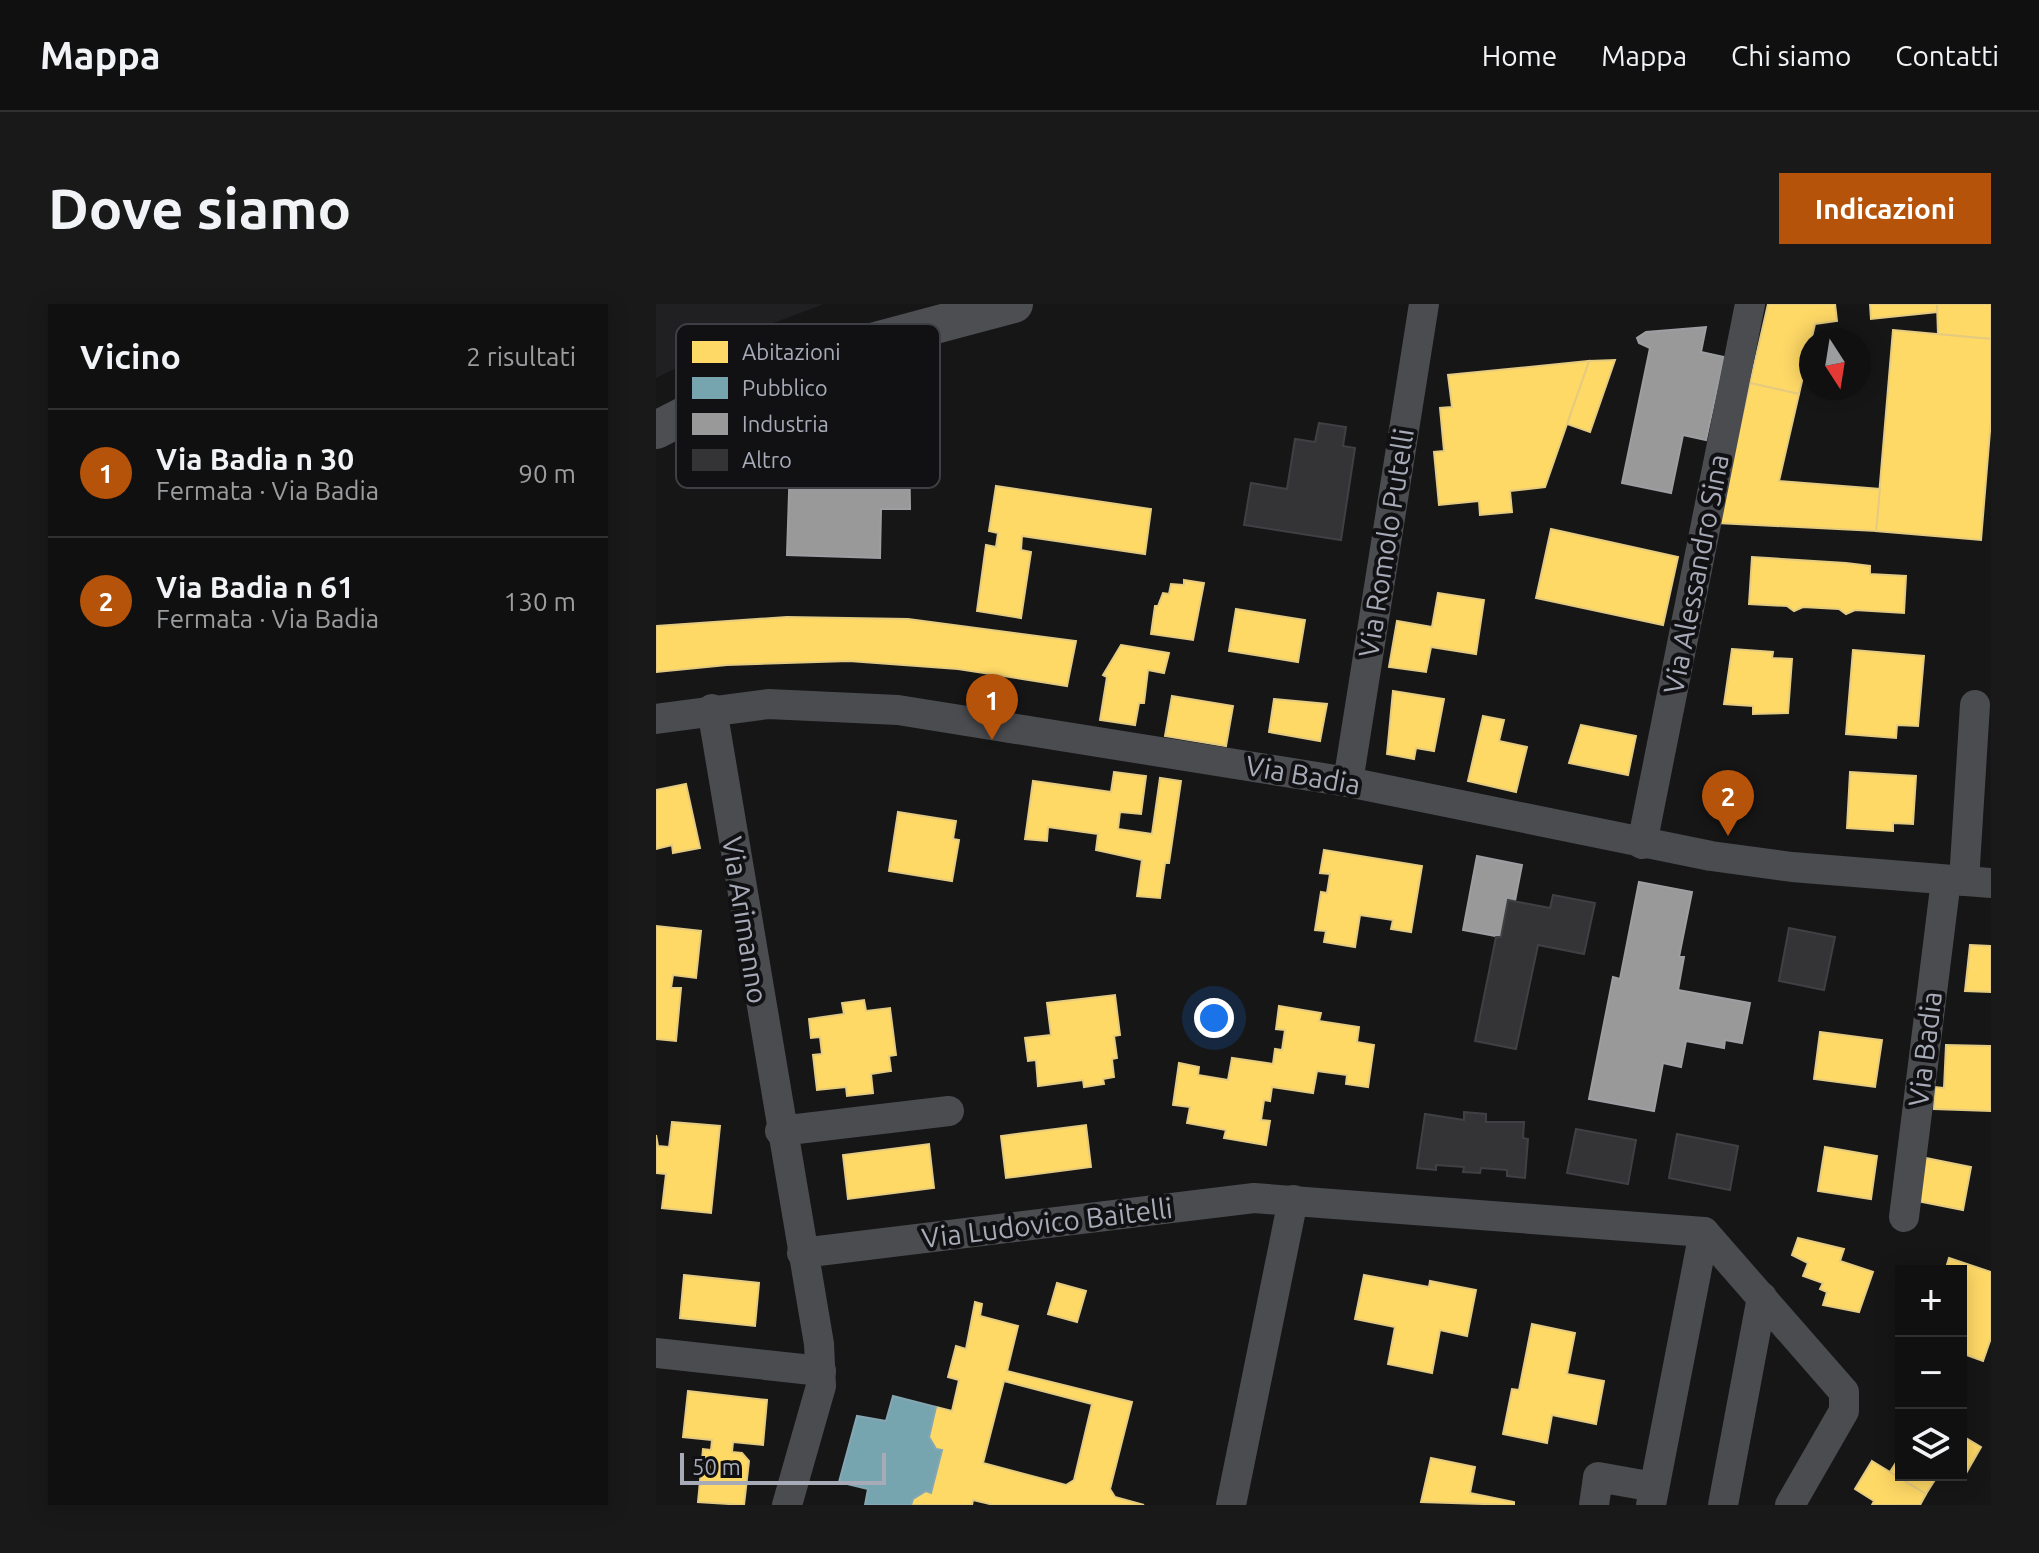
<!DOCTYPE html>
<html lang="it">
<meta charset="utf-8">
<style>
:root{--surface:#101011;--page:#19191a;--text:#f1f3f6;--muted:#9c9d9f;--line:#303031;--accent:#b45309}
body{margin:0;font-family:Ubuntu,sans-serif;background:var(--page);color:var(--text)}
.controls{position:absolute;right:24px;bottom:24px;display:grid;overflow:hidden;border-radius:0px;box-shadow:0 4px 20px #0003}
.controls button{width:72px;height:72px;display:grid;place-items:center;padding:0;border:0;border-bottom:2px solid var(--line);background:var(--surface);color:var(--text);font:40px sans-serif}
.compass{position:absolute;left:1143px;top:24px;width:72px;height:72px;border-radius:50%;background:var(--surface);box-shadow:0 4px 20px #0003;rotate:168deg}
.scale{position:absolute;left:24px;bottom:20px;width:206px;box-sizing:border-box;padding-left:8px;border:4px solid #a7abb8;border-top:0;font-size:22px;line-height:28px;white-space:nowrap;color:#a7abb8;-webkit-text-stroke:6px #111113;paint-order:stroke}
.you{position:absolute;left:558px;top:714px;width:28px;height:28px;margin:-20px;border:6px solid #fff;border-radius:50%;background:#1a73e8;box-shadow:0 0 0 12px #1a73e833}
.badge{display:grid;place-items:center;width:52px;height:52px;border-radius:50%;background:var(--accent);color:#fff;font-size:26px;font-weight:700}
.pin{position:absolute;translate:-50% -66px;filter:drop-shadow(0 2px 4px #0008)}
.pin::after{content:'';position:absolute;top:42px;width:28px;height:24px;background:inherit;clip-path:polygon(0 0,100% 0,50% 100%)}
.list{margin:0;padding:0;list-style:none}
h2{display:flex;justify-content:space-between;align-items:center;height:104px;margin:0;padding:0 32px;font-size:34px}
h2 small{font-size:26px;font-weight:400;color:var(--muted)}
.list li{display:grid;grid-template-columns:52px 1fr auto;gap:24px;align-items:center;box-sizing:border-box;height:128px;padding:0 32px;border-top:2px solid var(--line)}
.list b{display:block;font-size:30px;white-space:nowrap}
.list p{margin:0;font-size:26px;white-space:nowrap;color:var(--muted)}
.list em{font-size:26px;font-style:normal;color:var(--muted)}
.icon{flex:none;width:44px;height:44px;fill:none;stroke:currentColor;stroke-width:2;stroke-linecap:round;stroke-linejoin:round}
.map{position:relative;flex:none;width:1335px;height:1201px;overflow:hidden;border-radius:0px}
header{display:flex;align-items:center;gap:48px;box-sizing:border-box;height:112px;padding:0 40px;background:var(--surface);border-bottom:2px solid var(--line)}
header strong{font-size:38px}
nav{display:flex;gap:44px;margin-inline-start:auto;font-size:28px}
.intro{display:flex;align-items:center;justify-content:space-between;box-sizing:border-box;height:192px;padding:0 48px}
h1{margin:0;font-size:56px}
.button{padding:20px 36px;border-radius:0px;background:var(--accent);color:#fff;font-size:28px;font-weight:700}
main{display:flex;gap:48px;padding:0 48px}
aside{flex:1;background:var(--surface);border-radius:0px;box-shadow:0 4px 20px #0003}
.map>svg:first-child{display:block}
</style>
<header>
<strong>Mappa</strong>
<nav><a>Home</a><a>Mappa</a><a>Chi siamo</a><a>Contatti</a></nav>
</header>
<div class="intro"><h1>Dove siamo</h1><a class="button">Indicazioni</a></div>
<main>
<aside>
<h2>Vicino<small>2 risultati</small></h2>
<ul class="list">
<li><span class="badge">1</span><div><b>Via Badia n 30</b><p>Fermata · Via Badia</p></div><em>90 m</em></li>
<li><span class="badge">2</span><div><b>Via Badia n 61</b><p>Fermata · Via Badia</p></div><em>130 m</em></li>
</ul>
</aside>
<div class="map">
<svg width="1335" height="1201" viewBox="0 0 1335 1201">
<rect width="100%" height="100%" fill="#161617"/>
<polygon fill="#202023" points="0,0 168,0 88,30 0,74"/>
<g fill="#ffd966" stroke="#e5cb7f" stroke-width="2" fill-rule="evenodd">
<polygon points="1112,0 1179,0 1181,17 1159,20 1143,90 1094,79"/>
<polygon points="1214,0 1281,0 1281,8 1215,15"/>
<polygon points="1281,0 1335,0 1335,35 1282,30"/>
<polygon points="1237,26 1335,35 1335,115 1325,236 1220,227"/>
<polygon points="959,56 934,128 911,120 933,57"/>
<polygon points="933,57 889,183 854,187 856,208 824,211 823,197 783,201 778,148 788,147 784,104 796,103 792,71"/>
<polygon points="1094,79 1143,90 1123,177 1224,185 1220,227 1062,219"/>
<polygon points="340,182 495,205 489,250 366,232 365,246 375,248 365,314 321,307 330,241 340,243 342,229 333,227"/>
<polygon points="895,225 1022,253 1007,321 880,294"/>
<polygon points="1096,253 1190,259 1214,262 1214,270 1250,272 1248,309 1199,306 1190,310 1183,305 1147,303 1138,307 1131,302 1093,300"/>
<polygon points="528,276 548,279 537,336 495,330 499,302 502,302 507,289 513,290 515,280 528,281"/>
<polygon points="782,289 828,296 820,350 775,343 770,368 733,363 741,317 776,323"/>
<polygon points="580,305 649,316 642,358 573,347"/>
<polygon points="131,313 252,315 420,337 411,382 302,365 193,357 71,361 0,368 0,322"/>
<polygon points="465,341 513,349 508,369 492,366 488,399 483,399 479,421 444,416 451,373 447,371"/>
<polygon points="1076,345 1117,348 1116,354 1136,355 1132,409 1097,410 1097,402 1068,400"/>
<polygon points="1197,346 1268,352 1262,422 1241,421 1240,434 1190,430"/>
<polygon points="737,387 788,395 778,447 760,444 758,455 731,450"/>
<polygon points="516,392 577,402 570,442 509,432"/>
<polygon points="618,395 671,400 664,437 613,428"/>
<polygon points="827,412 848,416 843,437 871,443 860,488 812,477"/>
<polygon points="925,421 980,432 972,471 913,459"/>
<polygon points="458,468 490,472 485,510 464,508 462,525 496,530 504,474 525,477 513,559 509,559 504,594 481,592 486,556 440,546 442,530 392,523 391,537 369,535 377,477 455,488"/>
<polygon points="1194,468 1260,472 1257,520 1237,519 1237,527 1191,524"/>
<polygon points="30,480 44,544 17,549 16,541 0,545 0,486"/>
<polygon points="242,508 300,517 297,535 303,536 296,577 233,567"/>
<polygon points="668,546 766,562 755,628 735,625 737,616 704,611 699,643 668,638 670,627 659,626 665,588 671,589 674,570 664,569"/>
<polygon points="0,622 45,627 40,674 17,671 15,684 25,684 20,737 0,735"/>
<polygon points="1314,641 1335,642 1335,688 1309,687"/>
<polygon points="459,691 464,731 458,732 461,754 456,755 458,773 447,775 448,780 428,783 427,776 382,782 380,756 372,757 369,734 395,731 391,699"/>
<polygon points="208,696 210,707 234,704 240,751 233,752 235,767 215,770 217,789 191,792 190,783 161,786 157,751 166,750 164,733 155,734 153,715 188,710 186,699"/>
<polygon points="623,702 665,709 663,717 703,723 701,738 718,741 712,783 690,780 691,771 661,767 657,789 616,783 614,797 608,796 605,816 614,817 610,841 568,834 570,826 531,819 534,803 517,801 523,759 543,763 542,771 572,776 576,754 617,760 619,745 626,746 629,726 620,725"/>
<polygon points="1164,728 1226,736 1219,783 1158,775"/>
<polygon points="1290,741 1335,742 1335,807 1278,805 1279,783 1288,784"/>
<polygon points="16,818 64,822 55,909 6,904 10,870 0,869 0,831 2,842 13,843"/>
<polygon points="430,821 435,863 350,874 345,832"/>
<polygon points="273,840 278,884 192,895 187,851"/>
<polygon points="1169,843 1221,852 1215,895 1162,887"/>
<polygon points="1270,854 1315,863 1307,906 1256,896"/>
<polygon points="1142,934 1188,945 1184,957 1217,968 1203,1008 1167,1001 1171,988 1164,985 1167,979 1147,972 1152,959 1136,951"/>
<polygon points="1293,954 1335,968 1335,1034 1327,1057 1305,1049 1305,967 1289,967"/>
<polygon points="28,971 103,979 99,1022 24,1014"/>
<polygon points="708,971 773,983 774,977 820,986 811,1032 784,1026 776,1069 732,1060 739,1023 699,1015"/>
<polygon points="401,979 430,987 421,1018 392,1010"/>
<path d="M 319,998 L 326,1000 L 324,1012 L 362,1022 L 351,1067 L 476,1098 L 454,1185 L 459,1193 L 488,1201 L 338,1201 L 317,1196 L 316,1201 L 255,1201 L 257,1195 L 270,1187 L 275,1189 L 286,1146 L 280,1145 L 273,1133 L 280,1103 L 296,1107 L 303,1076 L 292,1073 L 300,1042 L 310,1045 ZM 348,1077 L 436,1100 L 418,1176 L 410,1181 L 327,1159 Z"/>
<polygon points="876,1020 919,1029 911,1070 948,1077 940,1120 896,1111 891,1139 847,1130 856,1085 863,1086"/>
<polygon points="32,1087 111,1096 107,1141 77,1138 76,1148 86,1149 93,1157 88,1201 42,1198 47,1145 55,1146 56,1136 27,1133"/>
<polygon points="1305,1131 1325,1143 1309,1171 1305,1168"/>
<polygon points="1245,1151 1245,1171 1282,1171 1270,1190 1234,1168"/>
<polygon points="775,1154 819,1163 814,1189 858,1198 858,1201 765,1198"/>
<polygon points="1216,1157 1270,1190 1264,1201 1216,1201 1218,1197 1199,1185"/>
</g>
<polygon fill="#76a5af" stroke="#85a7b2" stroke-width="2" points="237,1092 280,1103 273,1133 280,1145 286,1146 275,1189 270,1187 257,1195 255,1201 209,1201 212,1185 183,1178 201,1112 230,1117"/>
<g fill="#999" stroke="#9d9ea2" stroke-width="2">
<polygon points="1050,23 1045,48 1068,53 1050,136 1027,131 1015,189 966,179 994,44 983,39 981,34 990,28"/>
<polygon points="253,140 254,205 225,205 224,254 131,251 134,159 200,161 199,141"/>
<polygon points="821,552 866,561 859,597 852,596 845,633 807,626"/>
<polygon points="983,578 1036,588 1023,653 1028,653 1022,686 1094,699 1086,739 1069,736 1068,744 1030,737 1025,763 1007,759 998,807 933,795 957,673 964,675"/>
</g>
<g fill="#343436" stroke="#3f4043" stroke-width="2">
<polygon points="663,119 690,123 687,142 699,144 685,236 588,221 595,179 631,185 639,135 659,138"/>
<polygon points="897,591 939,599 928,650 882,641 860,745 819,737 840,633 845,633 852,596 894,604"/>
<polygon points="1133,624 1179,633 1168,686 1123,677"/>
<polygon points="808,808 830,810 830,818 868,818 867,834 872,835 869,874 851,872 851,866 825,864 824,869 807,868 808,863 780,861 780,866 761,864 769,810 808,816"/>
<polygon points="920,825 980,836 972,880 911,869"/>
<polygon points="1021,830 1082,842 1074,886 1013,874"/>
</g>
<g fill="none" stroke-linecap="round" stroke-linejoin="round">
<g stroke="#4a4c50" stroke-width="30">
<polyline points="56,405 163,1040 165,1082 131,1201"/>
<polyline points="0,415 112,400 242,406 692,478 1055,552 1136,563 1335,579"/>
<polyline points="692,478 768,0"/>
<polyline points="986,540 1094,0"/>
<polyline points="1308,577 1319,401"/>
<polyline points="124,827 293,807"/>
<polyline points="1248,913 1290,576"/>
<polyline points="146,949 598,894 1048,928 1188,1088 1188,1107 1134,1201"/>
<polyline points="0,1049 165,1067"/>
<polyline points="575,1201 637,896"/>
<polyline points="938,1201 942,1173 998,1183"/>
<polyline points="995,1201 1048,928"/>
<polyline points="1067,1201 1106,993"/>
</g>
<polyline stroke="#4d4e51" stroke-width="38" points="0,126 51,100 178,48 358,0"/>
</g>
<g text-anchor="middle" stroke-width="8" stroke-linejoin="round" paint-order="stroke">
<g font-size="28" fill="#a7abb8" stroke="#111113">
<text transform="translate(730 239) rotate(-81)" y="10">Via Romolo Putelli</text>
<text transform="translate(1040 270) rotate(-79)" y="10">Via Alessandro Sina</text>
<text transform="translate(647 471) rotate(10)" y="10">Via Badia</text>
<text transform="translate(89 616) rotate(81)" y="10">Via Arimanno</text>
<text transform="translate(1269 745) rotate(-83)" y="10">Via Badia</text>
<text transform="translate(391 919) rotate(-7)" y="10">Via Ludovico Baitelli</text>
</g>
</g>
<rect x="20" y="20" width="264" height="164" rx="12" fill="#111113" stroke="#3e3f45" stroke-width="2"/>
<rect x="36" y="37" width="36" height="22" fill="#ffd966"/>
<rect x="36" y="73" width="36" height="22" fill="#76a5af"/>
<rect x="36" y="109" width="36" height="22" fill="#999"/>
<rect x="36" y="145" width="36" height="22" fill="#343436"/>
<g font-size="22" fill="#a7abb8">
<text x="86" y="56">Abitazioni</text>
<text x="86" y="92">Pubblico</text>
<text x="86" y="128">Industria</text>
<text x="86" y="164">Altro</text>
</g>
</svg>
<div class="controls">
<button>+</button>
<button>−</button>
<button><svg class="icon" aria-label="layers" viewBox="0 0 24 24"><path d="M12 4l9 5-9 5-9-5zM3 14l9 5 9-5"/></svg></button>
</div>
<svg class="compass" viewBox="-18 -18 36 36"><path d="M0-13l5 13h-10z" fill="#e53935"/><path d="M0 13l5-13h-10z" fill="#9c9d9f"/></svg>
<div class="scale">50 m</div>
<div class="you"></div>
<div class="pin badge" style="left:336px;top:436px">1</div>
<div class="pin badge" style="left:1072px;top:532px">2</div>
</div>
</main>
